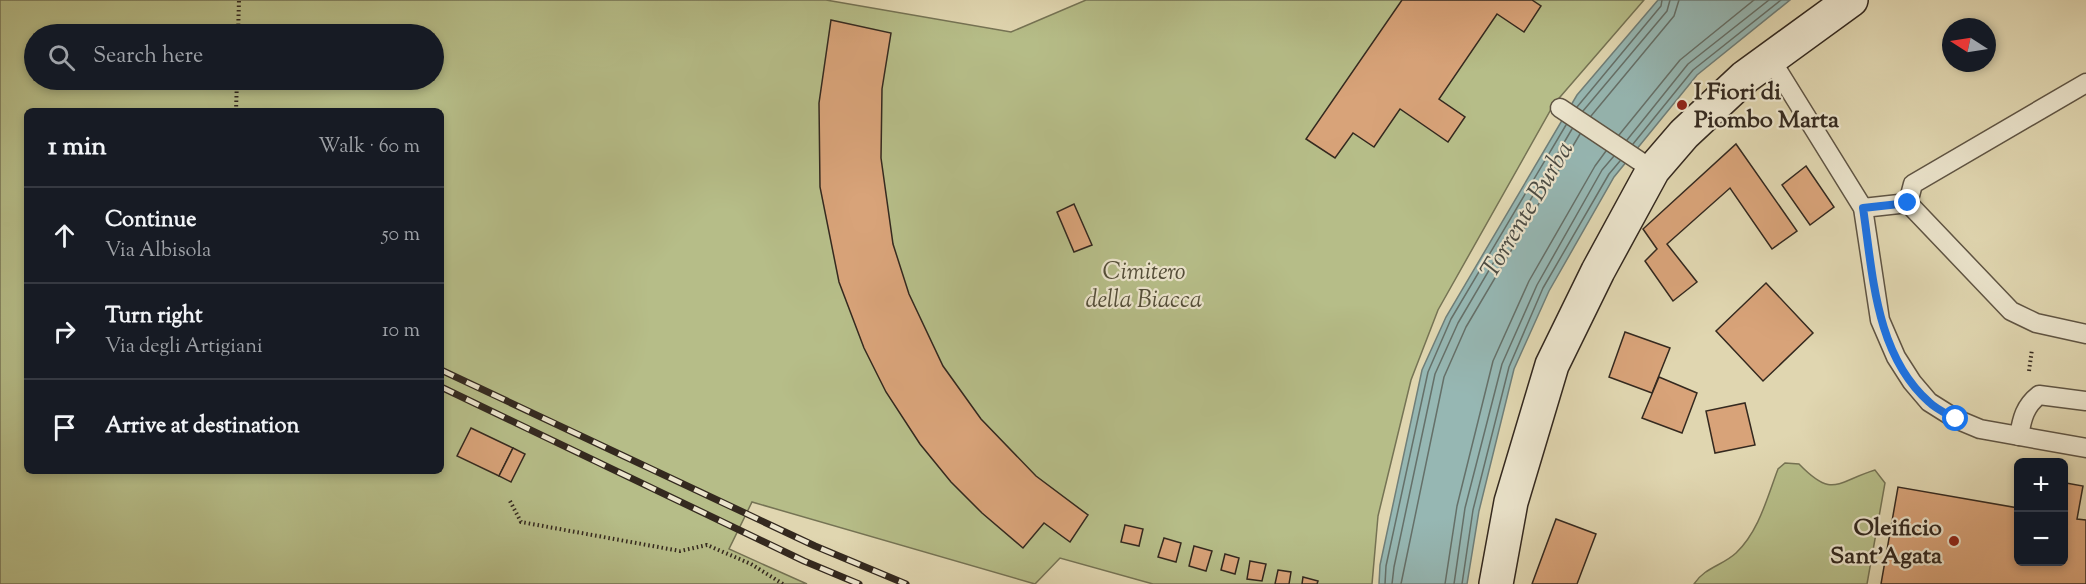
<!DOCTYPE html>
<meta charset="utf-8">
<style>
:root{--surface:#171b24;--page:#20242c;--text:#f1f3f6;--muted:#9ea1a6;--line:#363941}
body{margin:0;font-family:"Sorts Mill Goudy",serif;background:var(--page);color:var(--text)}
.controls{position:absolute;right:18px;bottom:18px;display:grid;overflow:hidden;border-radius:9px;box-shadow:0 3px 9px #0003}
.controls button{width:54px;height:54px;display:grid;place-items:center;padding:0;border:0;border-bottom:2px solid var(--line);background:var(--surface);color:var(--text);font:30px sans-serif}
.compass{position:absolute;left:1942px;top:18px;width:54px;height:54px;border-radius:50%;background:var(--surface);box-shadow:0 3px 9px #0003;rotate:282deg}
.stop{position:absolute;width:18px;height:18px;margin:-14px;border:4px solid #1a73e8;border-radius:50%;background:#fff}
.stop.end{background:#1a73e8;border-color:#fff;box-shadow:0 2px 6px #0008}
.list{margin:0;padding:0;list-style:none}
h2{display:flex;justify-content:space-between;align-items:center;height:78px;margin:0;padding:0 24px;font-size:26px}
h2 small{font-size:20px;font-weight:400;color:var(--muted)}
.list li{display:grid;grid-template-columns:39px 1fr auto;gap:18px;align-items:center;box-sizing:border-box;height:96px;padding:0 24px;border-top:2px solid var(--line)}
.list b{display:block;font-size:22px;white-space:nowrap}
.list p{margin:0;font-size:20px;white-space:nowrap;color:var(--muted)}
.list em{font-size:20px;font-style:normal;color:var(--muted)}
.icon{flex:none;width:33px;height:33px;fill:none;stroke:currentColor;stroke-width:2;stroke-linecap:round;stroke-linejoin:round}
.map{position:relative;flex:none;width:2086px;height:584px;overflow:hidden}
.search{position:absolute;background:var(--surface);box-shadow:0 3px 9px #0003;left:24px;top:24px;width:420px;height:66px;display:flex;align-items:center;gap:15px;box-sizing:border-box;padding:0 21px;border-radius:33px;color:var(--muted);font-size:22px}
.panel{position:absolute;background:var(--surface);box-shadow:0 3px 9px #0003;left:24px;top:108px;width:420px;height:366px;border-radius:9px}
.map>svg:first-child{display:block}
</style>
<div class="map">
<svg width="2086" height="584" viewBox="0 0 2086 584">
<rect width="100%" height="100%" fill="#e0d6b0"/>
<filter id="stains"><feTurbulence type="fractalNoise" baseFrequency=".00333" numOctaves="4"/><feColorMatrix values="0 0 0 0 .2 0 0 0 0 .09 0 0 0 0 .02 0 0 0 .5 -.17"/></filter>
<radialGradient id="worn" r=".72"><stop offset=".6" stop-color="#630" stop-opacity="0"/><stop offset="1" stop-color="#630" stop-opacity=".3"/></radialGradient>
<g fill="#b6bd88" stroke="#757354" stroke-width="1.5" fill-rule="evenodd">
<path d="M 0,0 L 826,0 L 1011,32 L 1086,0 L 1644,0 L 1554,104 L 1438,310 L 1411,380 L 1378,516 L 1372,584 L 1153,584 L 1060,558 L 1035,584 L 752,502 L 729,549 L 807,584 L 0,584 ZM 34,34 L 434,34 L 434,80 L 34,80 ZM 27,111 L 441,111 L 441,471 L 27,471 Z"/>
<path d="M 1785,463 L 1799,464 C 1833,499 1836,482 1875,470 L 1885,483 L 1867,584 L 1694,584 C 1705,567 1722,566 1736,553 C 1759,531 1767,498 1778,469 Z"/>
</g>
<polygon fill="#96b7b3" stroke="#6f7e78" stroke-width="1.5" points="1658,0 1790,0 1697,75 1614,177 1549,291 1514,369 1479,511 1467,584 1379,584 1380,565 1422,370 1446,317 1577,95"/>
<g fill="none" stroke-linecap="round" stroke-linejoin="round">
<g stroke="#657069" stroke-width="1.5">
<polyline points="1577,107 1661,6 1662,0"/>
<polyline points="1583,111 1667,11 1670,0"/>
<polyline points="1591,116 1674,16 1679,0"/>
<polyline points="1619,135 1680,60 1754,0"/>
<polyline points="1627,140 1688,64 1769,0"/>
<polyline points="1633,144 1693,70 1781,0"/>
<polyline points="1385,584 1386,566 1428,372 1451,319 1566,125"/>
<polyline points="1392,584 1394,567 1435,374 1458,323 1572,129"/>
<polyline points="1401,584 1444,377 1466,327 1580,134"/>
<polyline points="1445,584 1457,506 1493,361 1529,281 1595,166 1606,151"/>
<polyline points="1454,584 1465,508 1502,364 1537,285 1602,170 1614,156"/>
<polyline points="1462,584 1473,510 1509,367 1543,288 1609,174 1620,161"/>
</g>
</g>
<g fill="#d8a379" stroke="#34291f" stroke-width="1.5">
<polygon points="1402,0 1532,0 1541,6 1524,32 1497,14 1439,99 1465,117 1448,142 1400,109 1374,147 1353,133 1335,158 1306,139"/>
<polygon points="831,20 891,33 882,89 881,158 893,244 909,294 943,366 981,419 1036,476 1088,515 1070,542 1044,523 1023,548 982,513 951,482 920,444 886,392 864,348 839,282 820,187 819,103"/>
<polygon points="1736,144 1797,231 1772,249 1730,188 1667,244 1697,282 1673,301 1645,261 1657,249 1643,229"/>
<polygon points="1806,166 1834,207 1810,225 1782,185"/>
<polygon points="1074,204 1092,245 1074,252 1057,212"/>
<polygon points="1766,283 1813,333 1763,381 1716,331"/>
<polygon points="1625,332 1670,348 1652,393 1609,377"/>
<polygon points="1659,377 1697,393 1682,433 1642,418"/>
<polygon points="1745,403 1755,445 1715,453 1706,411"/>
<polygon points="471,428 513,448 499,476 457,456"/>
<polygon points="513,448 525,454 511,482 499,476"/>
<polygon points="2066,483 2083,486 2077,519 2086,520 2086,584 1881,584 1898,487 2018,508 2018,562 2064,562 2064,498"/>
<polygon points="1556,519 1596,534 1577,584 1532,584"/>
<polygon points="1125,525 1143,529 1139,546 1121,542"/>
<polygon points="1164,538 1181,543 1176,562 1158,557"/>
<polygon points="1194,546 1212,551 1206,571 1189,566"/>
<polygon points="1225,554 1239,558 1235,574 1221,570"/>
<polygon points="1250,561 1266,564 1262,581 1247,579"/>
<polygon points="1278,570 1291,572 1289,584 1275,584"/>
<polygon points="1303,577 1318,581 1317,584 1302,584"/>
</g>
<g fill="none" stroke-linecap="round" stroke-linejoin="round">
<defs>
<g id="service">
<polyline points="1770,58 1863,208 1880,320 1896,357 1912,382 1929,402 1956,419 1980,429 2086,448"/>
<polyline points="1560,108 1653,170"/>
<polyline points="1908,203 2011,311 2036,323 2086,334"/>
<polyline points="1863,208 1908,203 1913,184 2086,83"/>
<path d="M 2019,436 C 2022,418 2025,406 2039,395 L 2086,401"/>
</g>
<polyline id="secondary" points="1496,584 1511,502 1552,365 1598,271 1653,170 1684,134 1745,77 1851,0"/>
</defs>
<use href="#service" stroke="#5f5443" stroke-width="21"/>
<use href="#secondary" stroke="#34291f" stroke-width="36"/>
<g stroke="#34291f" stroke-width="4" stroke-dasharray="1.5 3" stroke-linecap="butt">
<polyline points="238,34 239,0"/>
<polyline points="236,111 237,80"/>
<polyline points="2029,371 2032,349"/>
<polyline points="510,501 521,522 680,551 707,545 751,564 783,584"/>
</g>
<use href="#service" stroke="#ebe4cc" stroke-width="18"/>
<use href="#secondary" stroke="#ebe4cc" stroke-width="33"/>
<defs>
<g id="rail">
<polyline points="441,370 815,546 906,584"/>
<polyline points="441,387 804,561 859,584"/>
</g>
</defs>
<use href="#rail" stroke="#34291f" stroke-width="7"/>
<use href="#rail" stroke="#ebe4cc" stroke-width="4.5" stroke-dasharray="14" stroke-linecap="butt"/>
</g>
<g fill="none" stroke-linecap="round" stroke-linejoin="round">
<path stroke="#1a73e8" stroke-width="8" d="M 1908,203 L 1863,208 C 1873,274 1875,354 1929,402 C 1936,409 1947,414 1956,419"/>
</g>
<g fill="#8f2418" stroke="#ebe4cc" stroke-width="2">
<circle cx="1682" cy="105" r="6"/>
<circle cx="1954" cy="541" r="6"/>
</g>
<g text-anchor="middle" stroke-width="4.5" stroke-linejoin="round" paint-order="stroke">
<g font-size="24" font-weight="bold" fill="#34291f" stroke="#ebe4cc" text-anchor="start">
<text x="1694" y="99">I Fiori di<tspan x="1694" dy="28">Piombo Marta</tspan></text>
<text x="1942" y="535" text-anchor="end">Oleificio<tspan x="1942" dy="28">Sant'Agata</tspan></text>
</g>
<g font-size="24" font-style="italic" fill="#544e39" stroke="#ebe4cc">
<text x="1144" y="279">Cimitero<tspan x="1144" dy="28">della Biacca</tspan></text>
</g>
<g font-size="26" font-style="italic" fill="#4c4c44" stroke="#ebe4cc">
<text transform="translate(1526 209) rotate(-59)" y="9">Torrente Burba</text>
</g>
</g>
<rect width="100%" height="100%" filter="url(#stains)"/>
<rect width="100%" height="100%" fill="url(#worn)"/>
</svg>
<div class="controls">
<button>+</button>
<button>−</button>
</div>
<svg class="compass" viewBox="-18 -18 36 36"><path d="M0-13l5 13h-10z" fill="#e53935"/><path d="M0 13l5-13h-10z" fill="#9ea1a6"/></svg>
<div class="stop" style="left:1956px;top:419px"></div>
<div class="stop end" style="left:1908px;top:203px"></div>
<div class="search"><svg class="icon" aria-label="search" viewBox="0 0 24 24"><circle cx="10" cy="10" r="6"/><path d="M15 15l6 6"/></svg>Search here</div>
<section class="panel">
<h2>1 min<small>Walk · 60 m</small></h2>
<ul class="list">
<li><svg class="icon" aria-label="ahead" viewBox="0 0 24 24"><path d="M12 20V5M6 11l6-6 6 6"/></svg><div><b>Continue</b><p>Via Albisola</p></div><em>50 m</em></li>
<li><svg class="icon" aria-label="right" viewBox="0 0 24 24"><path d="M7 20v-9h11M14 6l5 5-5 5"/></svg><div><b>Turn right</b><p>Via degli Artigiani</p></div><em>10 m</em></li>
<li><svg class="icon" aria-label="arrive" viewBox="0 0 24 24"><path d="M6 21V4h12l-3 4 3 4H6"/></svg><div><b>Arrive at destination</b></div></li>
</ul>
</section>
</div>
